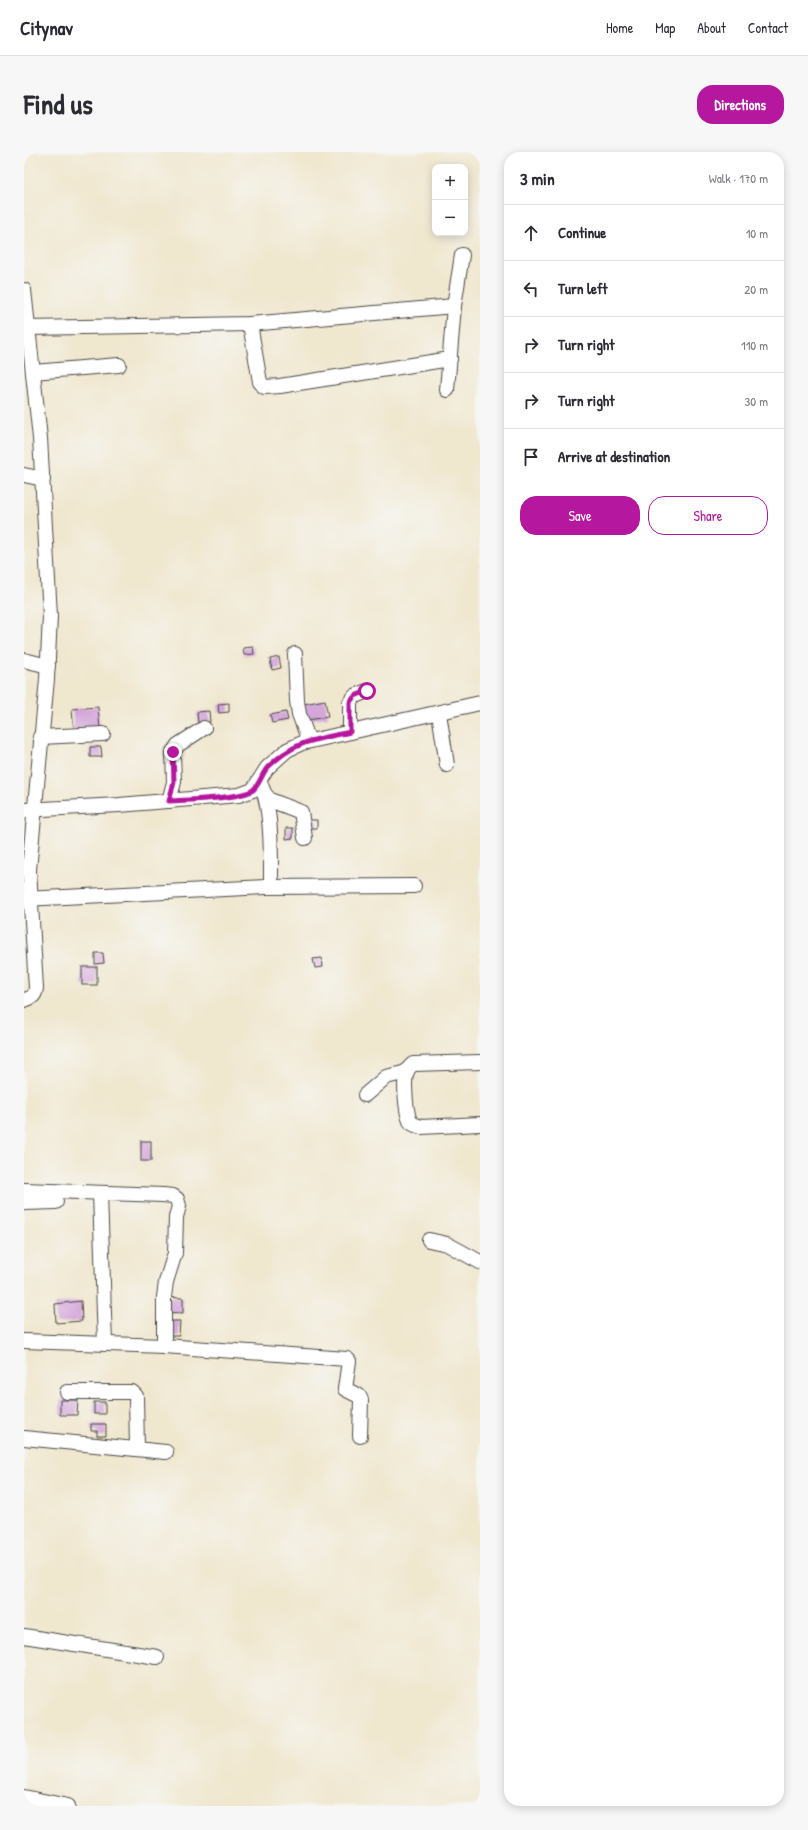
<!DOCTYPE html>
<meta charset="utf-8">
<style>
:root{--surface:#fff;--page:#f7f7f7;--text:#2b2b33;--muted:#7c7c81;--line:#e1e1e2;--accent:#b5179e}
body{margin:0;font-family:"Patrick Hand",sans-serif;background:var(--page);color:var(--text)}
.controls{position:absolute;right:12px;top:12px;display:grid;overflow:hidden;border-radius:8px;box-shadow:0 2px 10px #0003}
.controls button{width:36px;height:36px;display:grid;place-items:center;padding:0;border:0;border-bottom:1px solid var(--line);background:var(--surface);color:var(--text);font:20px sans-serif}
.stop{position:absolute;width:12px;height:12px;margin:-9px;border:3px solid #b5179e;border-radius:50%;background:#fff}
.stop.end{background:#b5179e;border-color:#fff;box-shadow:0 1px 4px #0008}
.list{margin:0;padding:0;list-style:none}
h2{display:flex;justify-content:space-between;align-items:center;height:52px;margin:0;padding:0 16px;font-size:17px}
h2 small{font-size:13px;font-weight:400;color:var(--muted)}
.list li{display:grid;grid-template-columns:26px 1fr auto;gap:12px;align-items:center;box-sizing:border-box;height:56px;padding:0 16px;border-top:1px solid var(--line)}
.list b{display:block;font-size:15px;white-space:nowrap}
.list em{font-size:13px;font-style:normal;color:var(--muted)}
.actions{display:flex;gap:8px;padding:12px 16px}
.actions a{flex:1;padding:9px 0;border:1px solid var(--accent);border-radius:16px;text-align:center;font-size:14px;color:var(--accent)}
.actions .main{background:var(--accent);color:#fff}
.icon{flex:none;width:22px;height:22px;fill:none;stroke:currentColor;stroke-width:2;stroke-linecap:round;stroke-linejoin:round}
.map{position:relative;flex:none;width:456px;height:1654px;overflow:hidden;border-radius:16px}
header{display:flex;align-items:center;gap:24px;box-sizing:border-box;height:56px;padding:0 20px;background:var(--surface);border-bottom:1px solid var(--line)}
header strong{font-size:19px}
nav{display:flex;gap:22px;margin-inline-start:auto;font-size:14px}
.intro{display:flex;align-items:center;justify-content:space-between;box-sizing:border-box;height:96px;padding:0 24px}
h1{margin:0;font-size:28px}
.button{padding:10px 18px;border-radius:16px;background:var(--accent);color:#fff;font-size:14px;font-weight:700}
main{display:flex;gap:24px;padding:0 24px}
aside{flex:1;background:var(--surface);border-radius:16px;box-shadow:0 2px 10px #0003}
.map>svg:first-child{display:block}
</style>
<header>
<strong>Citynav</strong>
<nav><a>Home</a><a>Map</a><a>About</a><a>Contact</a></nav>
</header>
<div class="intro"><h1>Find us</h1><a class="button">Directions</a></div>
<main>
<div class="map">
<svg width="456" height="1654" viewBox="0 0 456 1654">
<rect width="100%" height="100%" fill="#f6f6f2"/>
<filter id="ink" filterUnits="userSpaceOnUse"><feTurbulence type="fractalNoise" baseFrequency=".025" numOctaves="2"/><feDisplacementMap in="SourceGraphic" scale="8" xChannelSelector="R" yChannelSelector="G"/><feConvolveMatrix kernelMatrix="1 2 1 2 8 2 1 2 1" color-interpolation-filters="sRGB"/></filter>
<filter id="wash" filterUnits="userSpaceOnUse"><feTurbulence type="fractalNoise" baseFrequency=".012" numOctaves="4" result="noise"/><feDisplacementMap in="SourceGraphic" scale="16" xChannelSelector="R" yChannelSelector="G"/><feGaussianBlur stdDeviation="0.9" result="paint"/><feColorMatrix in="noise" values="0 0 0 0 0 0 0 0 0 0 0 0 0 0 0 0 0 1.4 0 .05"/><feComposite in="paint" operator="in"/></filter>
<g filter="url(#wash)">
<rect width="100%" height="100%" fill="#f0e7cf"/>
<g id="blocks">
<g fill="#d4a6da">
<polygon points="229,495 230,502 220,503 219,496"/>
<polygon points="255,505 257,516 248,518 246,507"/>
<polygon points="301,548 304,565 283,568 280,552"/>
<polygon points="205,551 205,560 195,561 194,552"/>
<polygon points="74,555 76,577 50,580 48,557"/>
<polygon points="185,559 186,570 174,571 173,560"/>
<polygon points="262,560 264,568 248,571 246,563"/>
<polygon points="66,595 77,595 78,605 66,605"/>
<polygon points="283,668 293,668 293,676 284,676"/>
<polygon points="262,676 269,676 269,686 262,687"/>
<polygon points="71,801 79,801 80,811 71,812"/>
<polygon points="298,806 299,815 291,816 289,807"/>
<rect x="58" y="815" width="15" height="18"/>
<rect x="117" y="989" width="10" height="20"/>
<polygon points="135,1145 159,1146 159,1161 134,1160"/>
<polygon points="57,1149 58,1169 32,1171 31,1152"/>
<polygon points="142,1169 156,1169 155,1184 141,1184"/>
<polygon points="36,1248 54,1248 53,1263 36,1263"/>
<rect x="70" y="1250" width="11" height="12"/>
<polygon points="67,1272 82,1272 82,1284 73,1284 73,1279 67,1279"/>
</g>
</g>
</g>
<g filter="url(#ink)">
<use href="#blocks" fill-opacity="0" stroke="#494744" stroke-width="1"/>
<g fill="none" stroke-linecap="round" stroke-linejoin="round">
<defs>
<g id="minor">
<path d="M 0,138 L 16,286 L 26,464 L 23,527 L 5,718 L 12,836 C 11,844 8,846 0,848"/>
<polyline points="226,172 236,230 240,235 256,234 426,207"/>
<polyline points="4,176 226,172 430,154"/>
<polyline points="9,220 95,213"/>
<polyline points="423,238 430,154 438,103"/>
<polyline points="0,323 19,327"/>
<polyline points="271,502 273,549 275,562 285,589"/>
<polyline points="0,508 24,514"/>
<polyline points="415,561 423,613"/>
<polyline points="326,580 326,550 331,544 343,539"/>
<polyline points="16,585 79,582"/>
<polyline points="241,642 246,648 277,660 281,686"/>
<polyline points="145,649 150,630 149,600 154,593 180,576"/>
<polyline points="0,658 95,653 215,643 229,638 243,616 263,598 278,591 456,551"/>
<polyline points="242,735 390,734"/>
<path d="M 0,747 L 242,735 L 247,730 C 247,703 248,651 235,629"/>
<path d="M 456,910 L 389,912 C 387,914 384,916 383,919 C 379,928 382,960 386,969 C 388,973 393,973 397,975 L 456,972"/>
<polyline points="341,943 362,925 383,920"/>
<polyline points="0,1038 139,1043 149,1044 153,1047 155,1054 152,1065 151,1101 142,1130 140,1145 140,1194"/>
<polyline points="76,1041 81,1192"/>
<polyline points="0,1051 32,1050"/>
<polyline points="405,1088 423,1092 456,1110"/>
<polyline points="0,1189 140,1194 323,1207 325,1209 321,1237 335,1244 337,1248 336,1284"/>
<polyline points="43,1240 108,1240 112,1244 113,1297"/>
<polyline points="0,1286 142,1300"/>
<polyline points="0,1484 133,1505"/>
<polyline points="0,1645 44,1654"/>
</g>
</defs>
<use href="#minor" stroke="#494744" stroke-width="16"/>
<use href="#minor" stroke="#fff" stroke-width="14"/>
</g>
</g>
<g fill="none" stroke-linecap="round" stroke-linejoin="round" filter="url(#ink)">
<path stroke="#b5179e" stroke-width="5" d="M 149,600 L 150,630 L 145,649 C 162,648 217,647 229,638 C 236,632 238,621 244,615 C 272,588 291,588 326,580 L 326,550 L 331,544 L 343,539"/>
</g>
</svg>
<div class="controls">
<button>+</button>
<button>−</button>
</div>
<div class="stop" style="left:343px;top:539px"></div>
<div class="stop end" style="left:149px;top:600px"></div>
</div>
<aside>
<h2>3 min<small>Walk · 170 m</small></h2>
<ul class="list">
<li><svg class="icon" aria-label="ahead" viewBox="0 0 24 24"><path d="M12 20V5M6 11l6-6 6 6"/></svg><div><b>Continue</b></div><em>10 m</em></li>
<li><svg class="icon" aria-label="left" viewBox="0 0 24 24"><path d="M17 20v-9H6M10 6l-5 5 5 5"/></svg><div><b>Turn left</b></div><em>20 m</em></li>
<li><svg class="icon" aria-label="right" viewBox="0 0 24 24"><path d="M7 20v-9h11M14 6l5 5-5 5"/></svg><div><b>Turn right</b></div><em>110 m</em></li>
<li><svg class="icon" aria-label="right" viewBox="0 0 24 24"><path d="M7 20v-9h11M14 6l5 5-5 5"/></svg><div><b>Turn right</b></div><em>30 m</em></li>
<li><svg class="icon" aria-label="arrive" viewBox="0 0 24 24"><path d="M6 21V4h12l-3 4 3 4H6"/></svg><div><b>Arrive at destination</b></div></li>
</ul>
<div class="actions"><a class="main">Save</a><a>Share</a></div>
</aside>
</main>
